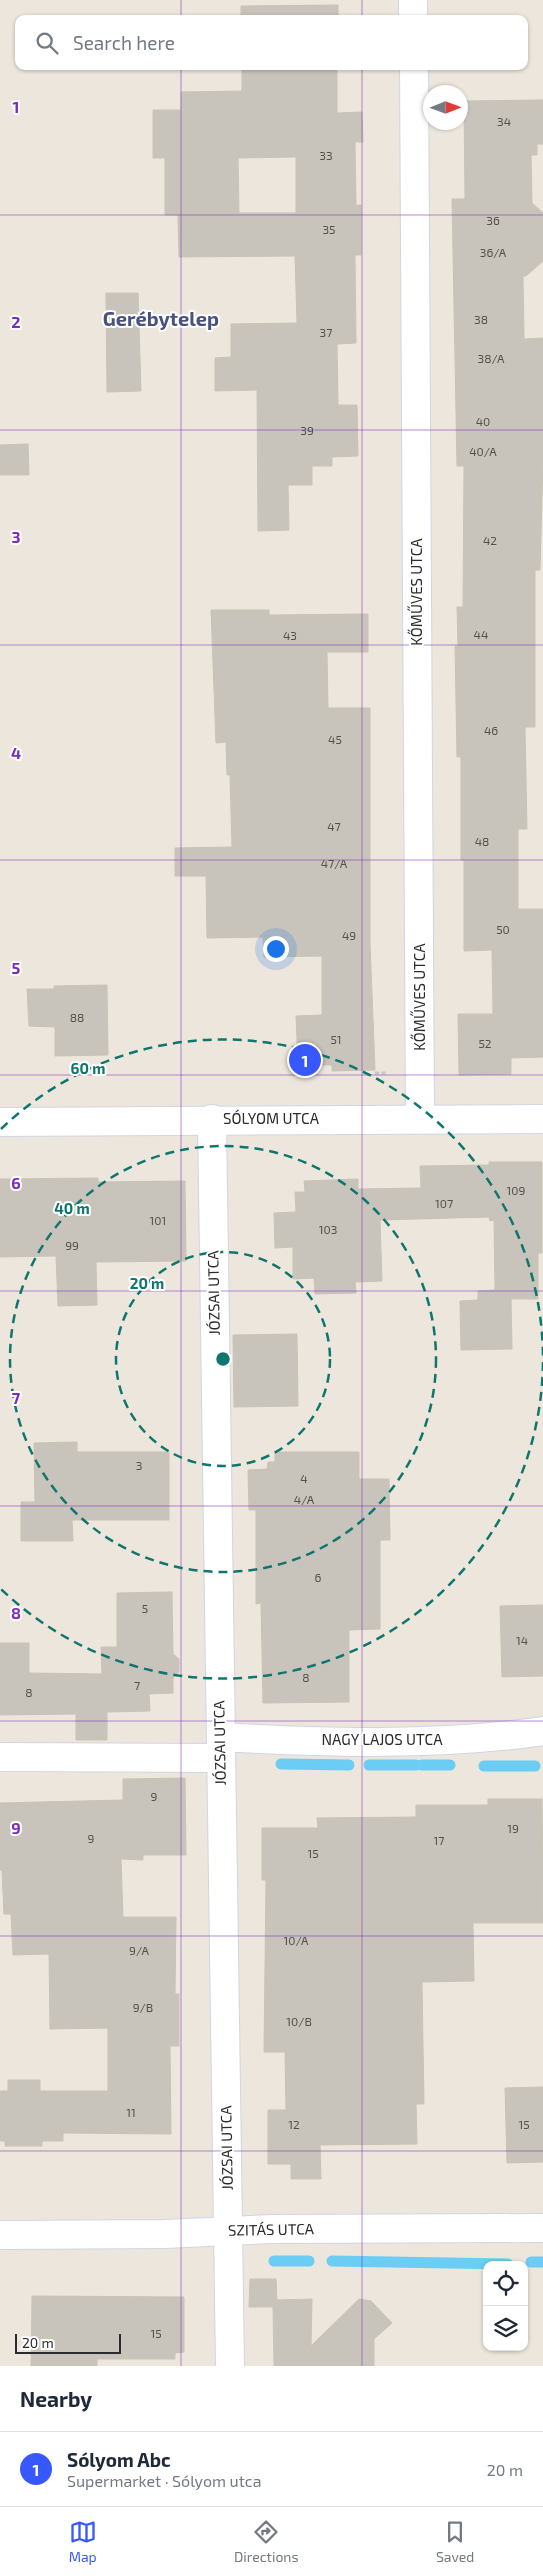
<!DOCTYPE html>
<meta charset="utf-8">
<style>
:root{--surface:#fff;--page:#f2f2f3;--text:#1f2937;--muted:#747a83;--line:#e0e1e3;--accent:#3858ff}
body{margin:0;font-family:"Exo 2",sans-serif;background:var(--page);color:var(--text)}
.controls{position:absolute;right:15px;bottom:15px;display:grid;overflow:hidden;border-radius:10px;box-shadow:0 1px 4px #0004}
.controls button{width:45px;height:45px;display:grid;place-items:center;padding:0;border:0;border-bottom:1px solid var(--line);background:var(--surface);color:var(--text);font:25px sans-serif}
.compass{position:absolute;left:423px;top:85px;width:45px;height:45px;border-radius:50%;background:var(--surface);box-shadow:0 1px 4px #0004;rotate:89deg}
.scale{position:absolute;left:15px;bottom:12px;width:106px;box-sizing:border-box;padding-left:5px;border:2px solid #2b2b2b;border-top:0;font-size:14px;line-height:18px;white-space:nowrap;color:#2b2b2b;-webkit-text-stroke:4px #fff;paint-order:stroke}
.you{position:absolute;left:275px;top:948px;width:18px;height:18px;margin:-12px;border:4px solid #fff;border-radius:50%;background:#1a73e8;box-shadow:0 0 0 8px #1a73e833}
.badge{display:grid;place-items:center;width:32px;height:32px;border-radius:50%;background:var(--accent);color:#fff;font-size:16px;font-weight:700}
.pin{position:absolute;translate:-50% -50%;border:2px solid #fff;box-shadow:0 1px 5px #0006}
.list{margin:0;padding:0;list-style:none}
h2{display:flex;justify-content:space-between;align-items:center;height:65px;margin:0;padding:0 20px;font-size:21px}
h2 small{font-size:16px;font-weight:400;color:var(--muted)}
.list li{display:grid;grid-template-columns:32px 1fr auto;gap:15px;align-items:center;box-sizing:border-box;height:75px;padding:0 20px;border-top:1px solid var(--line)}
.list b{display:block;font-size:19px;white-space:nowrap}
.list p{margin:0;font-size:16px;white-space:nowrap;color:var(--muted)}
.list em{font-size:16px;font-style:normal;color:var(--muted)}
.icon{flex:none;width:28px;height:28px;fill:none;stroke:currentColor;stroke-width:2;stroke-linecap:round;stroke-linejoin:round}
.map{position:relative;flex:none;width:543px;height:2366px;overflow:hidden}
.search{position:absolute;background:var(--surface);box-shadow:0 1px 4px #0004;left:15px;right:15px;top:15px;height:55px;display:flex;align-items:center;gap:12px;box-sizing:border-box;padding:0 18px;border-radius:10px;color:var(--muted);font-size:19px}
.sheet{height:140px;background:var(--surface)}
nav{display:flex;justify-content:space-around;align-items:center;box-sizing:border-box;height:70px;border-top:1px solid var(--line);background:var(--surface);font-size:14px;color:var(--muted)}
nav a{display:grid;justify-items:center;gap:2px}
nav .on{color:var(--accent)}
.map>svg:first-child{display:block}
</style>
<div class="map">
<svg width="543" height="2366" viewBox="0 0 543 2366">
<rect width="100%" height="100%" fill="#ede6dc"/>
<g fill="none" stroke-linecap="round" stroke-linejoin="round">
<g stroke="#6bccf4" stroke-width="11">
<polyline points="281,1764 349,1765"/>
<polyline points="369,1765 416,1765"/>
<polyline points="422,1765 450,1765"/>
<polyline points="484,1766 535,1766"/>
<polyline points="274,2261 309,2261"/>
<polyline points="332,2261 508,2264"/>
<polyline points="531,2262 543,2262"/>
</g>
</g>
<g fill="#c9c4bb" stroke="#c9c3b6" fill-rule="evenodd">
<polygon points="338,5 338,19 241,19 241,6"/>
<path d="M 242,66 L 337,66 L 337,113 L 362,112 L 363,142 L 355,142 L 356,205 L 361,205 L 361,255 L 355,255 L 356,343 L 337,344 L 338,405 L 357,405 L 358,456 L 332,457 L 332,466 L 312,466 L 312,485 L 288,485 L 289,530 L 258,531 L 257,390 L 215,391 L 215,358 L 231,357 L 231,324 L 297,323 L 295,256 L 179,257 L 178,215 L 165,215 L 165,158 L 153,158 L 153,110 L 181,110 L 181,92 L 242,91 ZM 296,157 L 296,213 L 239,213 L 238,158 Z"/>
<polygon points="543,100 543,144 537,144 537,155 531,155 532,203 543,213 543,261 526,276 523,276 524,339 543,338 543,461 540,570 535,570 535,727 525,727 527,829 518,829 518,909 543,909 543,1057 511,1058 511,1074 459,1075 458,1014 493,1014 492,950 464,951 464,860 461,860 461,757 457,757 455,646 458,646 457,607 463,607 464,466 457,466 452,199 465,199 464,101"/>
<polygon points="106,293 138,293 141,391 107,392"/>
<polygon points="28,444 29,475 0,475 0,445"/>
<polygon points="211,610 269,610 269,615 368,614 368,652 327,652 328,708 370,708 370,943 375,1070 332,1071 332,1065 298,1065 296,1016 322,1015 322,956 264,957 263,937 207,938 206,876 175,876 175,848 232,847 230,775 227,775 226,742 216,743"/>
<polygon points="107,985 108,1055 55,1056 55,1027 29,1026 27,989 54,989 54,986"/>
<polygon points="489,1162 542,1162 542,1253 538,1253 538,1299 511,1299 512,1349 461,1350 460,1301 478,1300 478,1291 495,1290 494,1220 490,1221 489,1217 380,1220 382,1281 355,1282 356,1293 315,1294 314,1278 293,1279 293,1247 275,1248 274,1213 296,1212 295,1192 305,1192 304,1181 358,1179 358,1189 421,1188 420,1166 489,1165"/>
<polygon points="98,1178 98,1182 185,1181 186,1261 96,1262 97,1305 58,1306 56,1256 0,1257 0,1179"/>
<polygon points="297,1334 298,1406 234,1407 233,1335"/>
<polygon points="77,1442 77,1452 169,1452 169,1520 72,1520 73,1541 21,1541 21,1502 35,1502 34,1443"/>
<polygon points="275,1452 359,1452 359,1479 389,1479 390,1540 380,1540 380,1629 349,1630 349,1702 263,1703 261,1603 256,1604 256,1510 249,1510 248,1470 267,1469 268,1462 275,1462"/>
<polygon points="172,1592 173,1654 179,1659 179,1672 173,1678 173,1693 149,1694 150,1711 107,1712 107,1740 76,1740 76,1714 0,1715 0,1643 29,1643 29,1673 102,1674 101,1647 117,1647 117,1593"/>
<polygon points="543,1605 543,1676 502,1677 500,1606"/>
<polygon points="185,1778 186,1855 143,1855 143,1860 121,1859 123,1917 176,1917 175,1994 179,1994 179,2046 170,2046 171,2134 63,2133 63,2141 42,2141 42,2146 5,2146 5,2141 0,2141 0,2091 8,2091 8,2080 40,2080 40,2091 108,2091 108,2028 50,2029 49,1954 13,1955 11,1914 4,1914 2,1870 0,1870 0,1803 123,1800 123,1779"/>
<polygon points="488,1799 542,1799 543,1923 473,1923 474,1981 422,1982 424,2104 416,2104 417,2144 320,2145 321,2179 291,2179 291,2164 268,2164 268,2110 286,2110 285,2052 264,2052 266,1880 262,1880 262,1828 318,1828 317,1818 416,1817 416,1805 488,1805"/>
<polygon points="543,2087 543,2162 507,2163 505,2088"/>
<polygon points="250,2279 276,2279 277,2300 312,2299 311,2346 359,2299 371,2301 392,2323 374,2339 374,2366 274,2366 273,2307 249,2307"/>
<polygon points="32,2296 184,2297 184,2352 175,2353 175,2359 97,2359 97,2366 31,2366"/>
</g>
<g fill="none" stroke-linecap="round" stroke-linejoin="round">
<defs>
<g id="minor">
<polyline points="413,0 413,19"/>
<polyline points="414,66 420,1119"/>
<polyline points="212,1119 230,2366"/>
<polyline points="0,1122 543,1119"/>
<path d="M 221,1737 C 326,1743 438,1746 543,1731"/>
<polyline points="0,1757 220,1758"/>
<polyline points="0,2235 165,2234 272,2229 543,2228"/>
</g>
</defs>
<use href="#minor" stroke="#d1d5e4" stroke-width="30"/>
<polyline stroke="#c8c8c8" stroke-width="3" stroke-dasharray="4 2.5" stroke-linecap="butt" points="375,1073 387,1073"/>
<use href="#minor" stroke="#fff" stroke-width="28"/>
</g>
<path fill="none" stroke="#7b2cbf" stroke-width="1" stroke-opacity="0.55" d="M 181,0 L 181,19M 362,0 L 362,19M 181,66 L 181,2366M 362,66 L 362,2366M 0,215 L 543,215M 0,430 L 543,430M 0,645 L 543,645M 0,860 L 543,860M 0,1075 L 543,1075M 0,1291 L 543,1291M 0,1506 L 543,1506M 0,1721 L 543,1721M 0,1936 L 543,1936M 0,2151 L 543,2151"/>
<g fill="none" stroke="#0f766e" stroke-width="2.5" stroke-dasharray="9 6">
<circle cx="223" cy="1359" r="107"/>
<circle cx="223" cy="1359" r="213"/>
<path d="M543 1362A320 320 0 0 1 1 1589M1 1129A320 320 0 0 1 543 1356"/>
</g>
<g text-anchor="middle" stroke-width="4" stroke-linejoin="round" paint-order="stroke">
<g font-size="12" fill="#52514f">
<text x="504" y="126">34</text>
<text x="326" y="160">33</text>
<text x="493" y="225">36</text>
<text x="329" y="234">35</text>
<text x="493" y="257">36/A</text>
<text x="481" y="324">38</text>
<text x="326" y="337">37</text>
<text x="491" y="363">38/A</text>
<text x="483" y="426">40</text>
<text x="307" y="435">39</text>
<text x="483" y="456">40/A</text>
<text x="490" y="545">42</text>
<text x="481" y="639">44</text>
<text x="290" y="640">43</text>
<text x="491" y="735">46</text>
<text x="335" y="744">45</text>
<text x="334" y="831">47</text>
<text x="482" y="846">48</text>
<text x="334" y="868">47/A</text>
<text x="503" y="934">50</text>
<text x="349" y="940">49</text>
<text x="77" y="1022">88</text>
<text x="336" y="1044">51</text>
<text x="485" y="1048">52</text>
<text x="516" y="1195">109</text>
<text x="444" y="1208">107</text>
<text x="158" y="1225">101</text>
<text x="328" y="1234">103</text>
<text x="72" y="1250">99</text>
<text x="139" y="1470">3</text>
<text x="304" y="1483">4</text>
<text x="304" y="1504">4/A</text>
<text x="318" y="1582">6</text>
<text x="145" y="1613">5</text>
<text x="522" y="1645">14</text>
<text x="306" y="1682">8</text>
<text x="137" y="1690">7</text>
<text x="29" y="1697">8</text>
<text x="154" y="1801">9</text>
<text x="513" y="1833">19</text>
<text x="91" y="1843">9</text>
<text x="439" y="1845">17</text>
<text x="313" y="1858">15</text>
<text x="296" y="1945">10/A</text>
<text x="139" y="1955">9/A</text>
<text x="143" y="2012">9/B</text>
<text x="299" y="2026">10/B</text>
<text x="131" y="2117">11</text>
<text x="294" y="2129">12</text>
<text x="524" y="2129">15</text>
<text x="156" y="2338">15</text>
</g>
<g font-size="15" fill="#2b2b2b" stroke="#fff">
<text transform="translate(417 592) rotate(-90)" y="5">KŐMŰVES UTCA</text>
<text transform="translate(420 997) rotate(-90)" y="5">KŐMŰVES UTCA</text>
<text x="271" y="1124">SÓLYOM UTCA</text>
<text transform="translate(214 1293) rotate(-91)" y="5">JÓZSAI UTCA</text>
<text x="382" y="1745">NAGY LAJOS UTCA</text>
<text transform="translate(220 1743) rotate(-91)" y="5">JÓZSAI UTCA</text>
<text transform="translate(227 2148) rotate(-91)" y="5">JÓZSAI UTCA</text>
<text transform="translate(271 2230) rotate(-1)" y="5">SZITÁS UTCA</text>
</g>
<g font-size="20" font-weight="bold" fill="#49517e" stroke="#fff">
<text x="161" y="326">Gerébytelep</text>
</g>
</g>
<g font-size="16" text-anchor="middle" font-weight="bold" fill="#7b2cbf" stroke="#fff" stroke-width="4" stroke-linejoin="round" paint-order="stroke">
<text x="16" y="113">1</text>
<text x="16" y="328">2</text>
<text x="16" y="543">3</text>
<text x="16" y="759">4</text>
<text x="16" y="974">5</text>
<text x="16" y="1189">6</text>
<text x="16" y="1404">7</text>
<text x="16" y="1619">8</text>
<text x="16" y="1834">9</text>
</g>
<circle cx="223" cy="1359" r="8" fill="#0f766e" stroke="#fff" stroke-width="2.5"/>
<g font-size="15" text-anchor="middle" font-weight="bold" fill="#0f766e" stroke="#fff" stroke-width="4" stroke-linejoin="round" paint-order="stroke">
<text x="88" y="1074">60 m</text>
<text x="72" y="1214">40 m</text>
<text x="147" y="1289">20 m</text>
</g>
</svg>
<div class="controls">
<button><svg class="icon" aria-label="locate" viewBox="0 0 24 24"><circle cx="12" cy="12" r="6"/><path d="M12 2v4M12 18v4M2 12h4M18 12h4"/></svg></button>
<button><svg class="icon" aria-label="layers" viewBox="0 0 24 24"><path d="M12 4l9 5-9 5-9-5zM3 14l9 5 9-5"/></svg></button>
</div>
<svg class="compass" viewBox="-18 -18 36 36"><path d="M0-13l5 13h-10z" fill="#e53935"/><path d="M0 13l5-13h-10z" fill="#747a83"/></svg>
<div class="scale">20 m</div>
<div class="you"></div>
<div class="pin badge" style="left:305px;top:1060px">1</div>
<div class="search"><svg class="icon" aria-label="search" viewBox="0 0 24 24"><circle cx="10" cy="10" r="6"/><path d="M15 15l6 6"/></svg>Search here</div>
</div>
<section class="sheet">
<h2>Nearby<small></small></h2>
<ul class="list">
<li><span class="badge">1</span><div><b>Sólyom Abc</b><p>Supermarket · Sólyom utca</p></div><em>20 m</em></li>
</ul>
</section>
<nav>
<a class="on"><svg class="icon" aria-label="map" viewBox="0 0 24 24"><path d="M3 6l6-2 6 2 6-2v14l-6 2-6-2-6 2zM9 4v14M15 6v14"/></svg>Map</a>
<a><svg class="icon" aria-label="directions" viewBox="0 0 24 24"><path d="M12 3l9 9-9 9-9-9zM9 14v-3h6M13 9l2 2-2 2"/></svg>Directions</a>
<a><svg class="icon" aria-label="saved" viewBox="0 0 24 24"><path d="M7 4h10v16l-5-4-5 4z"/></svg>Saved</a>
</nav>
